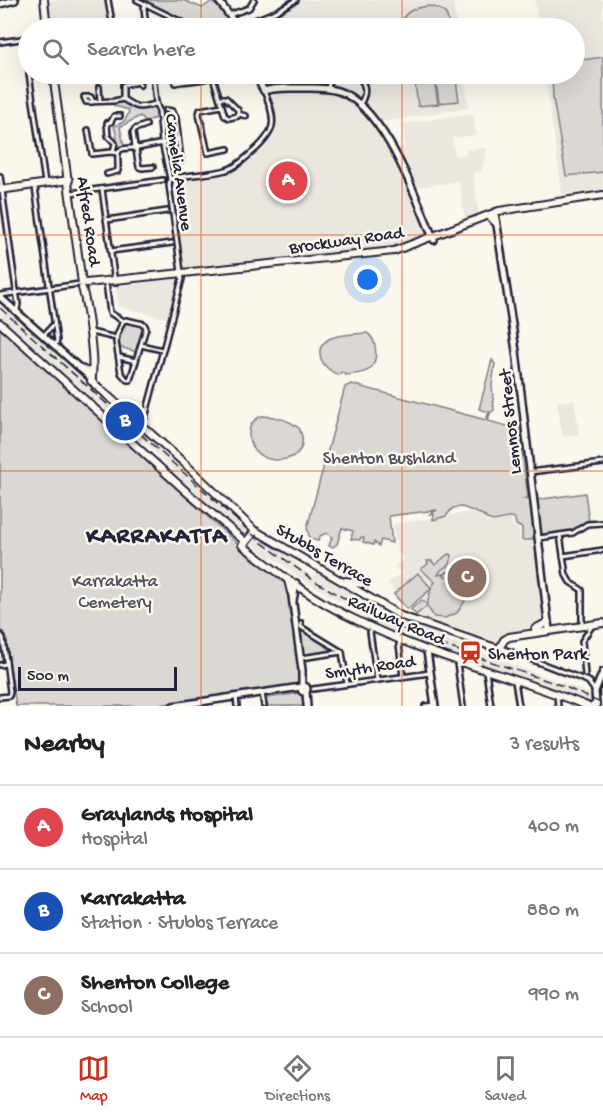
<!DOCTYPE html>
<meta charset="utf-8">
<style>
:root{--surface:#fff;--page:#f2f2f2;--text:#222;--muted:#767676;--line:#e0e0e0;--accent:#c8321e}
body{margin:0;font-family:"Gochi Hand",sans-serif;background:var(--page);color:var(--text)}
.scale{position:absolute;left:18px;bottom:15px;width:159px;box-sizing:border-box;padding-left:6px;border:3px solid #22223b;border-top:0;font-size:16px;line-height:21px;white-space:nowrap;color:#22223b;-webkit-text-stroke:4px #fbf7ec;paint-order:stroke}
.you{position:absolute;left:368px;top:280px;width:21px;height:21px;margin:-15px;border:4px solid #fff;border-radius:50%;background:#1a73e8;box-shadow:0 0 0 9px #1a73e833}
.badge{display:grid;place-items:center;width:39px;height:39px;border-radius:50%;background:var(--accent);color:#fff;font-size:20px;font-weight:700}
.pin{position:absolute;translate:-50% -50%;border:3px solid #fff;box-shadow:0 2px 6px #0006}
.list{margin:0;padding:0;list-style:none}
h2{display:flex;justify-content:space-between;align-items:center;height:78px;margin:0;padding:0 24px;font-size:26px}
h2 small{font-size:20px;font-weight:400;color:var(--muted)}
.list li{display:grid;grid-template-columns:39px 1fr auto;gap:18px;align-items:center;box-sizing:border-box;height:84px;padding:0 24px;border-top:2px solid var(--line)}
.list b{display:block;font-size:22px;white-space:nowrap}
.list p{margin:0;font-size:20px;white-space:nowrap;color:var(--muted)}
.list em{font-size:20px;font-style:normal;color:var(--muted)}
.icon{flex:none;width:33px;height:33px;fill:none;stroke:currentColor;stroke-width:2;stroke-linecap:round;stroke-linejoin:round}
.map{position:relative;flex:none;width:603px;height:706px;overflow:hidden}
.search{position:absolute;background:var(--surface);box-shadow:0 6px 24px #0002;left:18px;right:18px;top:18px;height:66px;display:flex;align-items:center;gap:15px;box-sizing:border-box;padding:0 21px;border-radius:33px;color:var(--muted);font-size:22px}
.sheet{height:330px;background:var(--surface)}
nav{display:flex;justify-content:space-around;align-items:center;box-sizing:border-box;height:84px;border-top:2px solid var(--line);background:var(--surface);font-size:16px;color:var(--muted)}
nav a{display:grid;justify-items:center;gap:3px}
nav .on{color:var(--accent)}
.map>svg:first-child{display:block}
</style>
<div class="map">
<svg width="603" height="706" viewBox="0 0 603 706">
<rect width="100%" height="100%" fill="#fbf7ec"/>
<filter id="ink" filterUnits="userSpaceOnUse"><feTurbulence type="fractalNoise" baseFrequency=".0167" numOctaves="2"/><feDisplacementMap in="SourceGraphic" scale="12" xChannelSelector="R" yChannelSelector="G"/><feConvolveMatrix kernelMatrix="1 2 1 2 8 2 1 2 1" color-interpolation-filters="sRGB"/></filter>
<g filter="url(#ink)">
<g fill="#ebe7df">
<polygon points="49,0 105,0 108,28 51,28 48,3"/>
<polygon points="301,0 453,0 457,28 241,28 284,11"/>
<polygon points="535,0 603,0 603,193 563,199 545,74 574,74 574,28 539,28"/>
<polygon points="260,74 463,74 469,108 380,122 362,102 341,88 326,85 266,86"/>
<polygon points="322,90 338,93 352,102 365,113 376,128 403,175 427,236 399,248 186,272 182,269 170,181 231,171 265,146 272,137 277,117 268,94 270,91"/>
<polygon points="473,113 476,135 452,138 455,156 466,154 466,150 487,148 481,172 473,173 479,215 465,220 459,181 413,188 394,151 405,145 402,124"/>
<polygon points="177,279 179,281 169,319 118,306 116,286"/>
<polygon points="1,304 105,398 114,407 113,409 135,428 136,427 142,433 146,432 152,440 207,488 250,530 247,534 239,532 224,519 171,472 173,469 111,410 108,410 99,402 97,405 41,355 43,352 41,350 37,352 0,319 0,312 8,318 0,310 0,307 10,315 0,305"/>
<polygon points="574,400 579,434 563,437 557,402"/>
<polygon points="485,510 487,523 512,518 514,528 518,528 521,542 534,540 545,620 543,623 506,635 496,643 487,642 405,610 391,594 394,591 388,583 401,573 395,566 404,559 397,550 393,524"/>
<polygon points="254,534 265,543 282,549 290,555 298,566 313,577 317,573 321,576 324,574 349,588 365,603 362,607 367,610 374,607 402,622 417,625 444,634 445,641 466,645 471,651 487,655 588,693 594,697 595,700 583,701 580,697 471,662 470,656 461,656 460,658 437,650 367,620 365,615 361,611 343,603 302,579 272,557 268,558 250,541"/>
</g>
<g fill="#dbd8d3" stroke="#7e7d87" stroke-width="1.5">
<path d="M 142,0 L 183,0 L 202,8 L 211,2 L 222,10 L 230,23 C 202,39 167,13 142,0 Z"/>
<path d="M 428,6 C 442,8 450,13 448,28 L 402,28 C 400,12 414,8 428,6 Z"/>
<polygon points="603,57 603,172 566,176 553,98 552,74 574,74 575,61"/>
<polygon points="433,74 438,104 418,106 414,75"/>
<polygon points="435,74 455,74 459,101 439,103"/>
<path d="M 124,101 L 135,109 L 155,106 L 157,118 L 149,120 L 147,124 L 140,116 L 120,127 L 124,146 L 117,152 L 114,151 L 117,138 L 114,126 C 124,123 127,120 129,110 L 115,106 L 112,103 Z"/>
<polygon points="125,322 143,327 137,352 119,347 120,333"/>
<polygon points="0,328 239,545 289,585 300,680 295,687 150,706 16,706 5,633 0,631"/>
<path d="M 367,333 C 377,339 379,360 370,369 C 364,374 353,374 346,375 L 341,372 L 339,375 C 323,370 311,350 329,339 C 339,334 356,334 367,333 Z"/>
<polygon points="492,360 495,364 492,385 494,410 490,413 488,421 519,429 528,497 524,499 530,500 534,537 531,540 522,540 522,528 516,525 515,519 513,517 493,521 487,519 483,515 462,507 453,508 446,516 433,520 434,514 430,514 437,510 389,516 392,543 381,540 379,546 374,542 373,545 363,542 364,538 361,537 360,540 351,539 353,531 342,528 337,544 333,547 329,546 332,537 326,533 320,536 318,541 310,539 307,528 345,387 351,384 486,420 489,412 479,409"/>
<path d="M 262,416 C 275,416 289,420 299,428 C 318,468 248,471 249,434 C 249,425 254,419 262,416 Z"/>
<polygon points="585,493 589,521 573,532 540,536 536,500"/>
<polygon points="448,554 452,555 450,564 441,570 438,575 443,574 446,577 444,574 455,567 458,574 472,582 473,579 477,581 478,588 474,587 457,613 445,618 434,617 427,606 416,615 411,609 422,600 427,605 431,589 407,609 394,594 418,573 431,588 435,582 421,569 428,564 427,561 432,561 435,565"/>
<polygon points="299,629 338,650 337,652 303,656"/>
<polygon points="300,693 302,695 304,706 266,706 266,698"/>
</g>
<g fill="none" stroke-linecap="round" stroke-linejoin="round">
<defs>
<g id="street">
<polyline points="108,0 113,28"/>
<polyline points="137,0 192,27 233,28"/>
<polyline points="145,5 144,8 146,28"/>
<polyline points="229,15 249,8 254,0"/>
<polyline points="137,27 137,28"/>
<polyline points="237,27 275,12 296,0"/>
<polyline points="24,38 28,68"/>
<polyline points="0,42 28,38"/>
<polyline points="29,74 45,183"/>
<path d="M 173,74 L 175,83 C 188,80 201,82 213,76"/>
<polyline points="212,74 225,116 229,118 238,116 238,110 226,98 220,98"/>
<path d="M 353,74 C 366,80 368,92 360,104"/>
<polyline points="55,79 91,74"/>
<polyline points="99,87 100,101"/>
<polyline points="328,89 330,78 336,74"/>
<polyline points="123,99 123,85 138,82 140,85"/>
<path d="M 93,102 L 91,97 L 84,97 L 86,102 L 114,101 L 123,99 C 138,109 138,108 156,104"/>
<polyline points="222,106 200,110 199,114 208,153 228,149"/>
<polyline points="166,110 172,111 176,118 181,161"/>
<polyline points="239,114 246,116"/>
<polyline points="88,130 92,154 111,152 117,153"/>
<polyline points="135,146 133,132 135,129 146,125"/>
<polyline points="138,148 136,150 134,148 135,146 138,148 178,140"/>
<polyline points="136,150 139,167 142,168 153,167"/>
<polyline points="113,152 115,143 108,136 107,123 111,122 114,116 120,116"/>
<path d="M 107,174 L 118,171 C 119,155 112,147 134,148"/>
<polyline points="0,176 18,304 17,310"/>
<path d="M 170,179 C 188,174 208,175 226,170 C 235,168 242,161 249,155 C 276,133 278,122 264,91"/>
<polyline points="35,187 57,341 55,346"/>
<polyline points="102,189 115,283"/>
<polyline points="71,193 163,180"/>
<polyline points="107,220 167,211"/>
<polyline points="111,251 172,243"/>
<polyline points="106,283 110,313 123,321"/>
<polyline points="0,295 80,284"/>
<polygon points="126,320 144,324 146,328 130,380 127,380 121,373 116,342 117,335 123,321"/>
<polyline points="91,332 116,338"/>
<polyline points="43,336 54,324"/>
<polyline points="141,345 162,350"/>
<polyline points="119,357 136,361"/>
<polyline points="143,425 182,279 169,185 170,179 162,142 159,111 156,102 153,74"/>
<polyline points="530,472 603,463"/>
<polyline points="560,535 566,575 570,582 582,590 582,626"/>
<polyline points="539,538 573,533 587,524 603,523"/>
<polyline points="563,556 603,550"/>
<polyline points="301,623 301,627 342,652 347,684"/>
<polyline points="373,628 370,632 377,680"/>
<polyline points="0,634 3,638 10,692 9,696 0,697"/>
<polyline points="401,640 399,644 403,677"/>
<polyline points="501,648 590,682"/>
<polyline points="301,658 342,652"/>
<polyline points="457,663 463,706"/>
<polyline points="0,665 6,664"/>
<polyline points="486,671 491,706"/>
<polyline points="585,675 582,641 592,626"/>
<polyline points="587,680 595,691"/>
<polyline points="515,681 519,706"/>
<polyline points="313,689 430,673"/>
<polyline points="262,693 264,706"/>
<polyline points="557,696 558,706"/>
<polyline points="236,697 237,706"/>
<polyline points="425,706 435,705"/>
</g>
<g id="secondary">
<polyline points="218,0 235,23"/>
<polyline points="0,4 15,0"/>
<polyline points="234,28 232,26 235,23 237,25 236,28"/>
<path d="M 255,74 L 264,91 C 275,87 289,88 301,88 C 313,88 326,87 338,91 C 384,106 416,198 434,240"/>
<polyline points="495,212 516,351 549,630"/>
<polyline points="0,297 92,379"/>
<polyline points="291,589 302,670 302,686"/>
<polyline points="293,601 296,583"/>
<polyline points="427,651 435,706"/>
<circle cx="304" cy="689" r="3"/>
<polyline points="306,691 307,706"/>
<polyline points="173,706 301,687"/>
<polyline points="596,706 595,691 603,672"/>
</g>
<g id="primary">
<polyline points="44,0 47,28"/>
<polyline points="53,74 82,283"/>
<polyline points="0,190 69,180"/>
<polyline points="490,217 496,223"/>
<polyline points="86,283 394,251 499,211 603,195"/>
<path d="M 82,288 C 87,304 96,367 91,381 L 182,461 L 252,528"/>
<polyline points="0,323 189,494 242,539"/>
<polyline points="80,368 88,372 92,370"/>
<polyline points="256,531 401,616 499,649 504,640 509,637 603,623"/>
<polyline points="246,542 255,531"/>
<path d="M 242,545 C 278,573 315,601 356,620 C 430,657 511,675 587,706"/>
<polyline points="288,580 291,592"/>
<polyline points="346,581 361,584"/>
<polyline points="535,629 548,622"/>
<polyline points="593,706 596,704"/>
</g>
</defs>
<use href="#street" stroke="#22223b" stroke-width="8"/>
<use href="#secondary" stroke="#22223b" stroke-width="10"/>
<use href="#primary" stroke="#22223b" stroke-width="10"/>
<use href="#street" stroke="#fbf7ec" stroke-width="3"/>
<use href="#secondary" stroke="#fbf7ec" stroke-width="5"/>
<use href="#primary" stroke="#fbf7ec" stroke-width="6"/>
<g stroke="#22223b" stroke-width="1.5" stroke-dasharray="9 4.5" stroke-linecap="butt">
<polyline points="0,308 261,542 313,580 363,609"/>
<polyline points="365,612 427,640 563,686 603,704"/>
</g>
</g>
</g>
<path fill="none" stroke="#e8590c" stroke-width="1.5" stroke-opacity="0.55" d="M 201,0 L 201,28M 402,0 L 402,28M 201,74 L 201,706M 402,74 L 402,706M 0,235 L 603,235M 0,471 L 603,471"/>
<defs>
<symbol id="station-bare" viewBox="-9 -9 18 18"><path d="M-3-6H3Q5-6 5-4V2Q5 4 3 4L4.5 6H3L1.5 4h-3L-3 6H-4.5L-3 4Q-5 4-5 2V-4Q-5-6-3-6ZM-3.5-4v3h7v-3ZM-3.5 1v1.5H-2V1ZM2 1v1.5H3.5V1Z" fill="#c8321e" stroke="#fbf7ec" stroke-width="2.5" paint-order="stroke"/></symbol>
</defs>
<g fill-rule="evenodd">
<use href="#station-bare" x="454" y="636" width="33" height="33"/>
</g>
<g text-anchor="middle" stroke-width="5" stroke-linejoin="round" paint-order="stroke">
<g font-size="18" fill="#22223b" stroke="#fbf7ec">
<text transform="translate(180 172) rotate(82)" y="6">Camelia Avenue</text>
<text transform="translate(90 221) rotate(82)" y="6">Alfred Road</text>
<text transform="translate(346 239) rotate(-8)" y="6">Brockway Road</text>
<text transform="translate(509 422) rotate(-96)" y="6">Lemnos Street</text>
<text transform="translate(325 554) rotate(30)" y="6">Stubbs Terrace</text>
<text transform="translate(397 619) rotate(23)" y="6">Railway Road</text>
<text transform="translate(370 666) rotate(-8)" y="6">Smyth Road</text>
</g>
<g font-size="18" fill="#505061" stroke="#fbf7ec">
<text x="389" y="463">Shenton Bushland</text>
<text x="115" y="586">Karrakatta<tspan x="115" dy="21">Cemetery</tspan></text>
</g>
<g font-size="18" fill="#22223b" stroke="#fbf7ec" text-anchor="start">
<text x="488" y="659">Shenton Park</text>
</g>
<g font-size="24" font-weight="bold" letter-spacing="1.5" fill="#22223b" stroke="#fbf7ec">
<text x="157" y="542">KARRAKATTA</text>
</g>
</g>
</svg>
<div class="scale">500 m</div>
<div class="you"></div>
<div class="pin badge" style="left:288px;top:181px;background:#e0444e">A</div>
<div class="pin badge" style="left:125px;top:421px;background:#1a4fb4">B</div>
<div class="pin badge" style="left:467px;top:578px;background:#8d6e63">C</div>
<div class="search"><svg class="icon" aria-label="search" viewBox="0 0 24 24"><circle cx="10" cy="10" r="6"/><path d="M15 15l6 6"/></svg>Search here</div>
</div>
<section class="sheet">
<h2>Nearby<small>3 results</small></h2>
<ul class="list">
<li><span class="badge" style="background:#e0444e">A</span><div><b>Graylands Hospital</b><p>Hospital</p></div><em>400 m</em></li>
<li><span class="badge" style="background:#1a4fb4">B</span><div><b>Karrakatta</b><p>Station · Stubbs Terrace</p></div><em>880 m</em></li>
<li><span class="badge" style="background:#8d6e63">C</span><div><b>Shenton College</b><p>School</p></div><em>990 m</em></li>
</ul>
</section>
<nav>
<a class="on"><svg class="icon" aria-label="map" viewBox="0 0 24 24"><path d="M3 6l6-2 6 2 6-2v14l-6 2-6-2-6 2zM9 4v14M15 6v14"/></svg>Map</a>
<a><svg class="icon" aria-label="directions" viewBox="0 0 24 24"><path d="M12 3l9 9-9 9-9-9zM9 14v-3h6M13 9l2 2-2 2"/></svg>Directions</a>
<a><svg class="icon" aria-label="saved" viewBox="0 0 24 24"><path d="M7 4h10v16l-5-4-5 4z"/></svg>Saved</a>
</nav>
